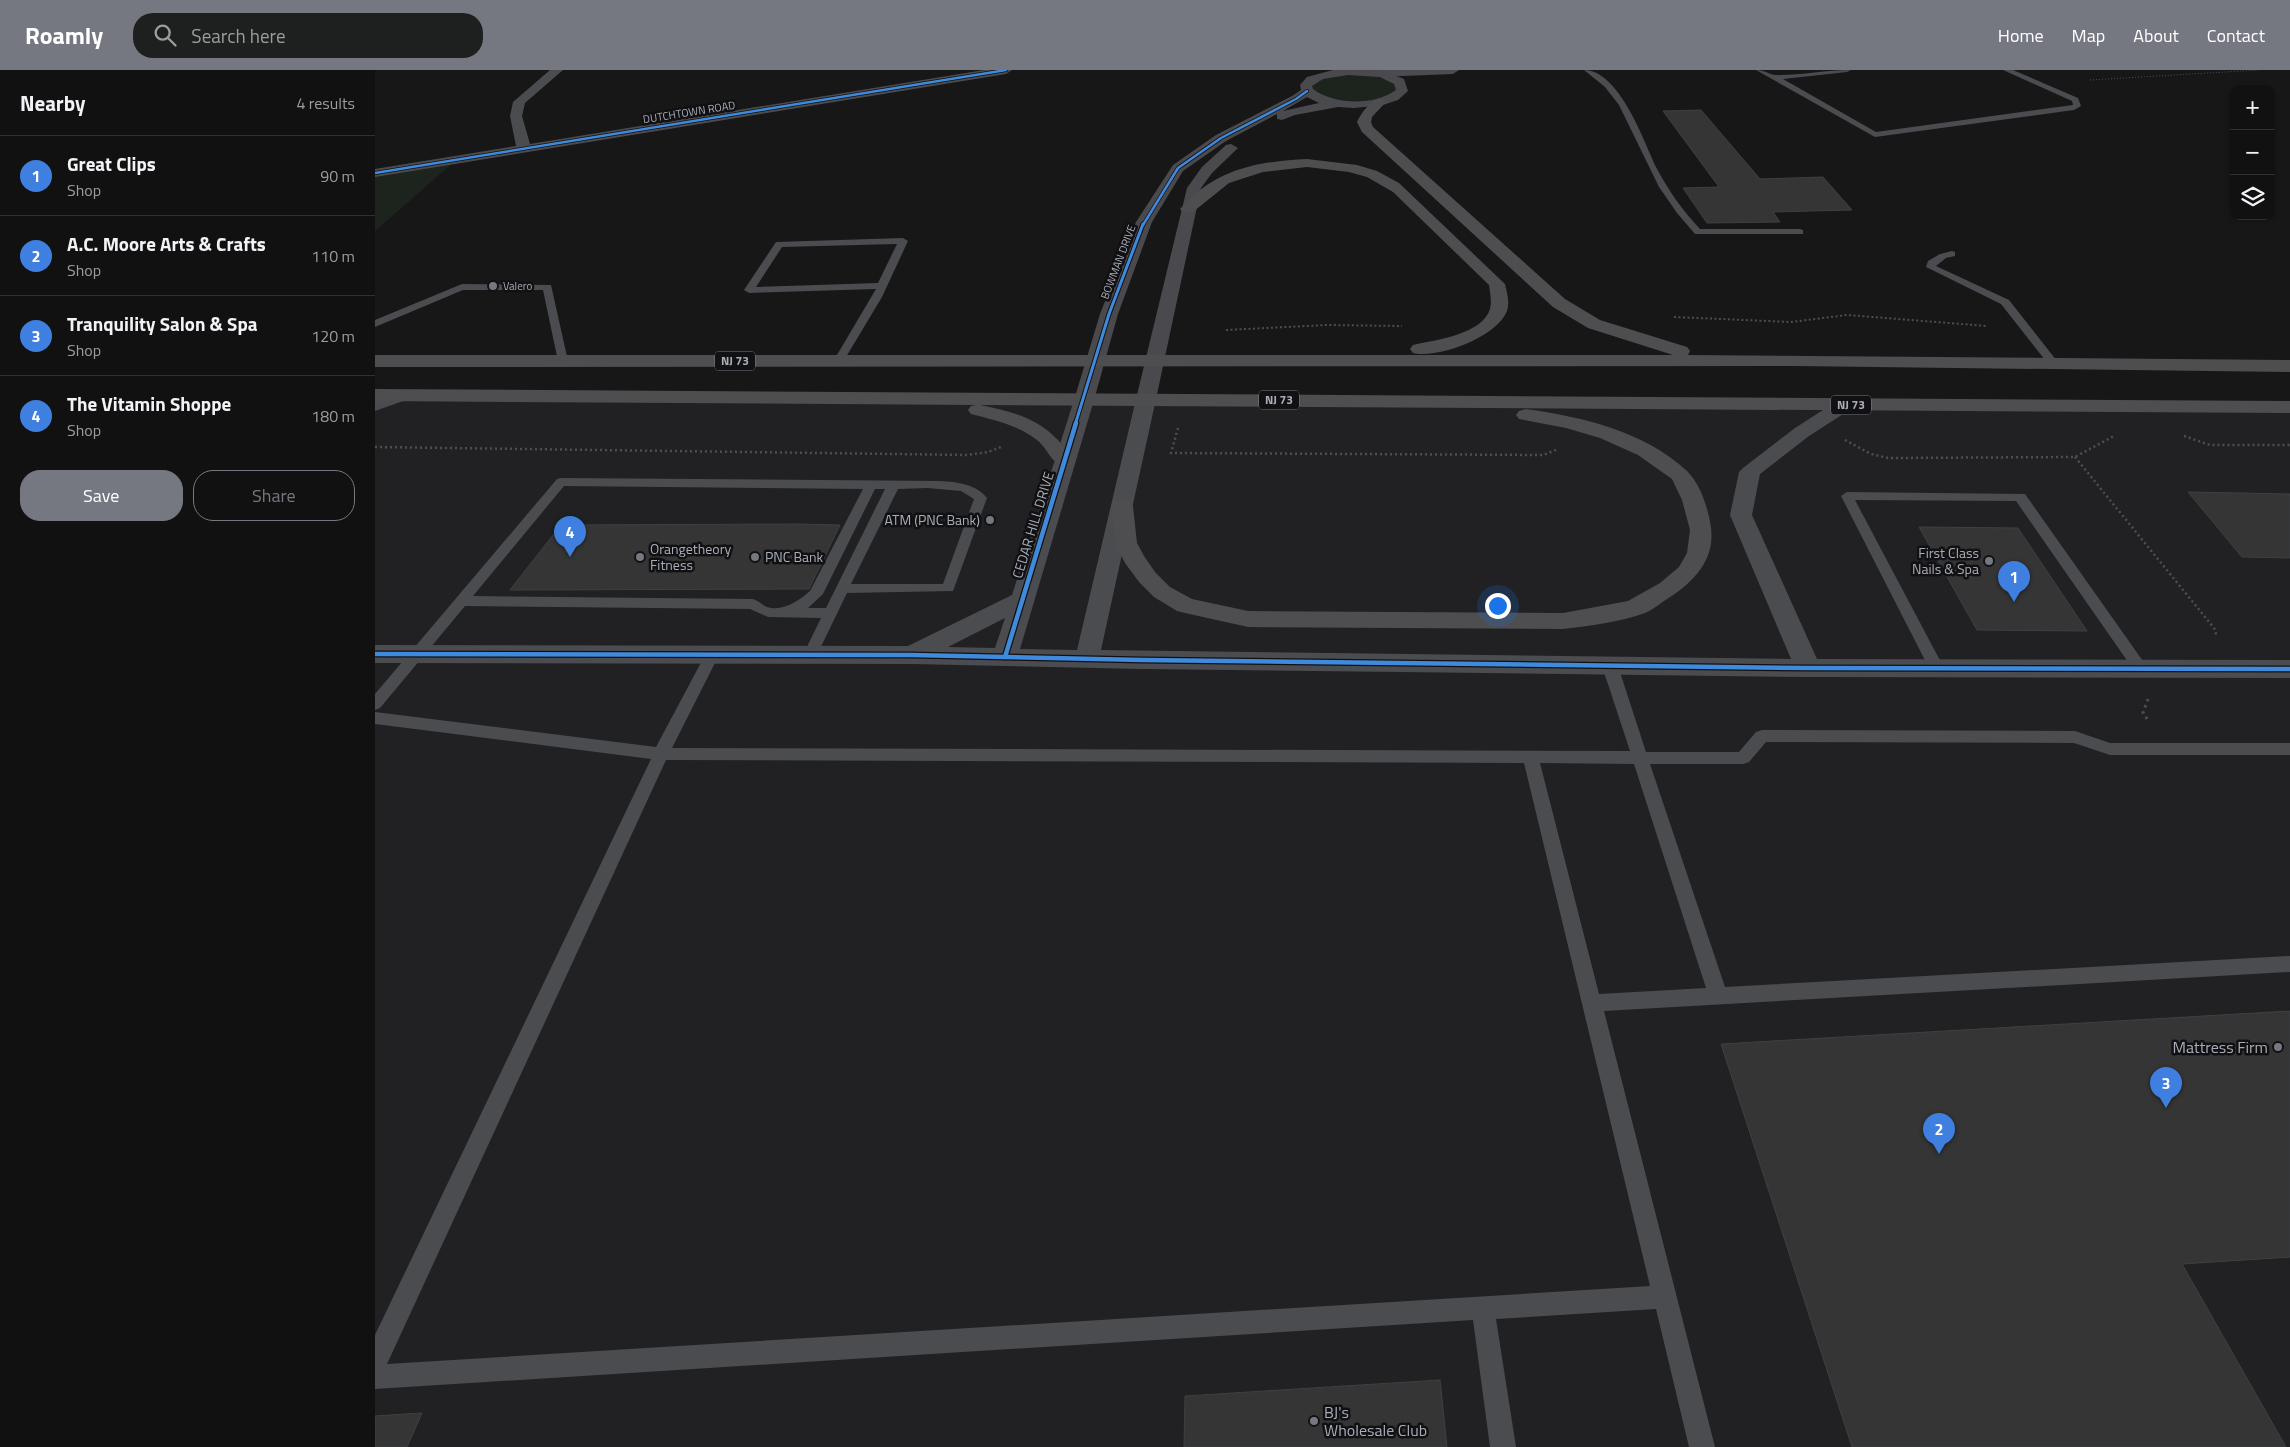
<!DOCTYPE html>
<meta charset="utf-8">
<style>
:root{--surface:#111;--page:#1e1f1f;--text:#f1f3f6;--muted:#9c9d9f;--line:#303131;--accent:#757880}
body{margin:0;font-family:"Titillium Web",sans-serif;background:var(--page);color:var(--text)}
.controls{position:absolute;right:15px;top:15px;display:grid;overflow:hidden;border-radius:10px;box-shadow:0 1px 4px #0004}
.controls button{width:45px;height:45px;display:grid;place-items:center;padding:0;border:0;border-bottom:1px solid var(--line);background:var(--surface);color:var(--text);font:25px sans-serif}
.you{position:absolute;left:1122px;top:535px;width:18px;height:18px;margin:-12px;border:4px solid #fff;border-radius:50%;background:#1a73e8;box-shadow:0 0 0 8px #1a73e833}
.badge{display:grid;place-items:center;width:32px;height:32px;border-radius:50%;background:var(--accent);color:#fff;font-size:16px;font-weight:700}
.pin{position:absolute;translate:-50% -41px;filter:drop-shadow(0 1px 2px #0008)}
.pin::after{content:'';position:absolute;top:26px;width:18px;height:15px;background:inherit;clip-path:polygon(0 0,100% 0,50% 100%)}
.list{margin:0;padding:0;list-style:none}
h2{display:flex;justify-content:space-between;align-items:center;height:65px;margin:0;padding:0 20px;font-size:21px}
h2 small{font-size:16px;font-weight:400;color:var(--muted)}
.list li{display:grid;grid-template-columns:32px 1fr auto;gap:15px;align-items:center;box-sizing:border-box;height:80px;padding:0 20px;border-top:1px solid var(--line)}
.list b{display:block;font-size:19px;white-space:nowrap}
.list p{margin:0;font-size:16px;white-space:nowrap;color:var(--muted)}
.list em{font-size:16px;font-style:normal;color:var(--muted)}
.actions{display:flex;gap:10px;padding:15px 20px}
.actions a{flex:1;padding:11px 0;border:1px solid var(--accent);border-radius:20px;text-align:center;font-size:18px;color:var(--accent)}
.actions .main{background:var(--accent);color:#fff}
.icon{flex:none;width:28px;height:28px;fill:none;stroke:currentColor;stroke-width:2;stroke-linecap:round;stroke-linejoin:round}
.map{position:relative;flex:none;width:1915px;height:1377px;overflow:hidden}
header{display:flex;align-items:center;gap:30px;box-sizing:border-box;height:70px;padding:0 25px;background:var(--accent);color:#fff}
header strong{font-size:24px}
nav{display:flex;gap:28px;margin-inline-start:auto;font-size:18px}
.search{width:350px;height:45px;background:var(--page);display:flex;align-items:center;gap:12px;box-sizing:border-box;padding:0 18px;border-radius:20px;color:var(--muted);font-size:19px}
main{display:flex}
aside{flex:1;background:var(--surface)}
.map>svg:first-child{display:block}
</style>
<header>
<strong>Roamly</strong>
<div class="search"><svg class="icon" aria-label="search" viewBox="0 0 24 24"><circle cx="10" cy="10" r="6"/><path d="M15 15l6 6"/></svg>Search here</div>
<nav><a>Home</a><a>Map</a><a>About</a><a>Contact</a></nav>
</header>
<main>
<aside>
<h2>Nearby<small>4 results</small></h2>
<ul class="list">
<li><span class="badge" style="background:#3f7fe0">1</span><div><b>Great Clips</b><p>Shop</p></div><em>90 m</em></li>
<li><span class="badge" style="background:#3f7fe0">2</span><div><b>A.C. Moore Arts &amp; Crafts</b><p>Shop</p></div><em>110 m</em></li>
<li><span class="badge" style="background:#3f7fe0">3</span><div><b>Tranquility Salon &amp; Spa</b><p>Shop</p></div><em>120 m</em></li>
<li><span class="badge" style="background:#3f7fe0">4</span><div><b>The Vitamin Shoppe</b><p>Shop</p></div><em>180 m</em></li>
</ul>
<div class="actions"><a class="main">Save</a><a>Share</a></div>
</aside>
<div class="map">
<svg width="1915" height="1377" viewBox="0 0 1915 1377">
<rect width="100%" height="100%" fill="#171717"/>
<polygon fill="#212123" points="0,325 1915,337 1915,1377 0,1377"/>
<g fill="#1d241e">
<polygon points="996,2 1028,18 997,33 955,32 931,15 940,8"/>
<polygon points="80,91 0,161 0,104"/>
</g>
<g fill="#353536" stroke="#3f4043">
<polygon points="1326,40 1385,109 1448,107 1477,140 1398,142 1405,152 1332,153 1308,118 1344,117 1288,41"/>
<polygon points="1813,422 1915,424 1915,488 1867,487"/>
<polygon points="186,455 423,454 465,455 434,519 135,520"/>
<polygon points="1544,457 1643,458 1712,561 1602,560"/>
<polygon points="1915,941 1915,1187 1807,1194 1911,1377 1477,1377 1346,974"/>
<polygon points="1065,1310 1072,1377 809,1377 810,1326"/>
<polygon points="47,1343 32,1377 0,1377 0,1346"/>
</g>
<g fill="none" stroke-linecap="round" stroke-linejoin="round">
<polyline stroke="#4d4e52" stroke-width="1" stroke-dasharray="1 2" stroke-linecap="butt" points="1715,10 1884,0"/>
<g stroke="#4d4e52" stroke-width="2" stroke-dasharray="2 2.5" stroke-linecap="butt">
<polyline points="1299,247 1416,252 1472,245 1612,256"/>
<polyline points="851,260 952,255 1027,256"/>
</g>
<g stroke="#4d4e52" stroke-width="2.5" stroke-dasharray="2 3" stroke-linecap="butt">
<polyline points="803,358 796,383 1168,385 1181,380"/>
<polyline points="1809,366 1835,375 1915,375"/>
<polyline points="1470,370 1496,384 1513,388 1700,387 1739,366"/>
<polyline points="0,377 592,385 613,382 626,377"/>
<polyline points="1700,387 1839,558 1842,567"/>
</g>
<polyline stroke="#4d4e52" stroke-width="3" stroke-dasharray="2.5 4" stroke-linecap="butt" points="1773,629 1768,643 1773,650"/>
<g fill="#4b4c50" fill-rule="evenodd">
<path d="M 1209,0 C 1244,0 1269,71 1281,97 C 1293,120 1308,141 1325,159 L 1425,159 L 1428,160 L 1428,164 L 1320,164 L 1302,143 L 1284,117 L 1244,35 L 1230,17 Z"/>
<path d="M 1381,0 C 1390,0 1396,6 1404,5 C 1428,5 1451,0 1476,0 L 1472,2 L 1408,9 L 1501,62 L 1698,35 L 1697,31 L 1628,0 L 1638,0 L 1703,28 L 1706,36 L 1699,40 L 1500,67 Z"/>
<path d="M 528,168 L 533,171 L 507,227 L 468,292 L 460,292 L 459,290 L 501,219 L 374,223 L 369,220 L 401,172 ZM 522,174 L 503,213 L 381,217 L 407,177 Z"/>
<polygon points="1577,181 1580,182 1580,186 1571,188 1561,196 1634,230 1682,291 1683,293 1682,295 1674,295 1626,234 1551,197 1553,191 1565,184"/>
<polygon points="87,214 176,215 193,291 192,293 188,294 183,291 168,220 88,220 0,257 0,250"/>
<path d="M 186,408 L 565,411 C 582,412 601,414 612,428 L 578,521 L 472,523 L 440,589 L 430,589 L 428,585 L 446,548 L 393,547 L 375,539 L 90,536 L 5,638 L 0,640 L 0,624 L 182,409 ZM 189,416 L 488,419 L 435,521 C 424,531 407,542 392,537 C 387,535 384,531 378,529 L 98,526 ZM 552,418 L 586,421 L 599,429 L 568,514 L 476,514 L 523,419 ZM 500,419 L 510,419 L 451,538 L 433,538 L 448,524 Z"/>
<polygon points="1472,422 1650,424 1770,594 1773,598 1770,602 1760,602 1641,431 1480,430 1569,598 1566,602 1556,602 1466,426"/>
<path d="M 337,580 L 342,581 L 344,585 L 297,678 L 1255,681 L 1227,596 L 1230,592 L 1240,592 L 1243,596 L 1271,682 L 1364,682 L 1381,662 L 1387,660 L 1700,661 L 1735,673 L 1915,673 L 1915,685 L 1735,685 L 1699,673 L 1391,672 L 1374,692 L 1368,694 L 1275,694 L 1350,917 L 1915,886 L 1915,902 L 1229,941 L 1340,1377 L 1314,1377 L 1281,1239 L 1121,1249 L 1141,1377 L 1115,1377 L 1098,1250 L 0,1319 L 0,1265 L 276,689 L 0,654 L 0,642 L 281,677 L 330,585 L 332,581 ZM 291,690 L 1149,693 L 1275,1216 L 12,1294 ZM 1165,693 L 1259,694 L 1331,918 L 1224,924 Z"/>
</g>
<g fill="#4b4c50" fill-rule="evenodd">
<polygon points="175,0 188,0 150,33 147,46 155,74 609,0 637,0 631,4 0,107 0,99 141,76 135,46 138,32"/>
<polygon points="999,0 1084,0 1078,4 1003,7 999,6 997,3"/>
<polygon points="24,320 31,322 34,326 31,330 0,341 0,328"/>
<path d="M 771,323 L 778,325 L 781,329 L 726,580 L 1416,589 L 1355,445 L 1364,402 L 1368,398 L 1420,358 L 1462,331 L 1469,329 L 1476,331 L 1479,335 L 1476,339 L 1434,366 L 1385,404 L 1377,445 L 1442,589 L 1915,590 L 1915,608 L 1433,607 L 767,599 L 537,594 L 0,593 L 0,575 L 533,576 L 637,525 L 699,330 L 702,326 L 709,324 L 716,326 L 719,330 L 645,579 L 702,580 L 761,329 L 764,325 ZM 630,548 L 620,578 L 573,577 Z"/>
</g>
<g fill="#4a4a4e" fill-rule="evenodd">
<path d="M 958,0 L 1006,0 L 1029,9 L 1033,21 L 1023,30 L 1008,35 L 979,38 L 963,37 L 920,45 L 907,50 L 902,49 L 902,44 L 851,71 L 808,101 L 777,152 L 743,244 L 719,330 L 716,334 L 709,336 L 702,334 L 699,330 L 725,244 L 761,152 L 798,95 L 841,65 L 917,26 L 926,20 L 925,15 L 932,7 ZM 973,5 L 1005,7 L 1019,14 L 1021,20 C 999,36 959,35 938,19 L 937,16 L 948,9 ZM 932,27 L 944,33 L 908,41 Z"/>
<polygon points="856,74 863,78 837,103 826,118 781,329 778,333 771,335 764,333 761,329 812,118 827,97 851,75"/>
</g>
<g fill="#4e4e51" fill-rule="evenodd">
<path d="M 1005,28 L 1011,32 L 997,47 L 996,52 L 998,57 L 1190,229 L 1225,250 L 1312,277 L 1315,281 L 1313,285 L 1915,290 L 1915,302 L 1421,296 L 0,297 L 0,285 L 1298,285 L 1213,258 L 1178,237 L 987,62 L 982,52 C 986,43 995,31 1005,28 Z"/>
<path d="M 932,89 L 982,95 L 1002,101 L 1024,113 L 1130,214 C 1132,223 1135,232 1132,241 C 1122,267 1063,289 1038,283 L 1035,279 L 1038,275 C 1059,270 1107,265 1115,239 C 1117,231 1115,223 1114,215 L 1018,122 L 992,107 L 974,102 L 932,97 L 888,102 L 854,113 L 818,142 L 808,142 L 805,139 C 809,134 815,130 819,125 C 851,97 890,91 932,89 Z"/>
<path d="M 0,319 L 1915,331 L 1915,343 L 605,335 C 650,344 673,352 700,391 L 697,395 C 677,400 675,380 662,370 C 643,355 619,350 596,344 L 593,340 L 596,336 L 601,335 L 0,331 Z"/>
<path d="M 1151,339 C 1207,347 1269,361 1312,401 C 1325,414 1332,435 1335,452 C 1343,489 1318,513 1289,531 C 1283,535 1277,540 1270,543 C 1244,552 1215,556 1188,559 L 873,557 L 810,543 L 802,541 L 779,527 L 764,512 L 750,493 L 740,473 L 736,436 L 739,431 L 747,429 L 755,431 L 758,436 L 762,473 L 769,486 L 780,502 L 795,517 L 817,529 L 873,541 L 1188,543 L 1253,531 L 1285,513 L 1304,497 L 1312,483 L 1315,460 L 1307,430 L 1297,409 L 1263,385 L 1225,368 L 1191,358 L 1144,349 L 1141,345 L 1144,341 Z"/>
</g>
<defs>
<g id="cycleway-far2">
<polyline points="0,103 631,0"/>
<polyline points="768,155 803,98 846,68 921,29 932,21"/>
</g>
<polyline id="cycleway-far1" points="700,355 734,244 768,154"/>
<g id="cycleway">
<polyline points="0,584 537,585 767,590 1433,598 1915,599"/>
<polyline points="630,587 701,353"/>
</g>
</defs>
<use href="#cycleway-far2" stroke="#111113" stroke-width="4"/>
<use href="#cycleway-far1" stroke="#111113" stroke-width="5"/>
<use href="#cycleway" stroke="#111113" stroke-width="7"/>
<use href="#cycleway-far2" stroke="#408adc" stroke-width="2.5"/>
<use href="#cycleway-far1" stroke="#408adc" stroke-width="3"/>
<use href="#cycleway" stroke="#408adc" stroke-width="4.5"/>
</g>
<g fill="#757880" stroke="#111113" stroke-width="2">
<circle cx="118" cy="216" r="5"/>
<circle cx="615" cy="450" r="5"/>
<circle cx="265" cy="487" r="5"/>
<circle cx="380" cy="487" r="5"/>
<circle cx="1614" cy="491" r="5"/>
<circle cx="1903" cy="977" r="5"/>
<circle cx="939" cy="1351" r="5"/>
</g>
<g text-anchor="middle" stroke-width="5" stroke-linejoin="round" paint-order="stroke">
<g font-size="11" fill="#a8adb8" stroke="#111113">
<text transform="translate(314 42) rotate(-9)" y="4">DUTCHTOWN ROAD</text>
<text transform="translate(743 192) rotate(-69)" y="4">BOWMAN DRIVE</text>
</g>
<g font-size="11" fill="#a8adb8" stroke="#111113" text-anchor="start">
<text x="128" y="220">Valero</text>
</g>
<g fill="#111113" stroke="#7b7e86" stroke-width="1">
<rect x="340" y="281.5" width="40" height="19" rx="4"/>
<rect x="884" y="320.5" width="40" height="19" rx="4"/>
<rect x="1456" y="325.5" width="40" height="19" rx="4"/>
</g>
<g font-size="12" font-weight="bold" fill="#a8adb8">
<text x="360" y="295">NJ 73</text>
<text x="904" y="334">NJ 73</text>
<text x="1476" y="339">NJ 73</text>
</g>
<g font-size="14" fill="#a8adb8" stroke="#111113" text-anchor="end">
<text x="605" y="455">ATM (PNC Bank)</text>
<text x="275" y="484" text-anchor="start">Orangetheory<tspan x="275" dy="16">Fitness</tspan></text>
<text x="1604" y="488">First Class<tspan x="1604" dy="16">Nails &amp; Spa</tspan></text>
<text x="390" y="492" text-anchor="start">PNC Bank</text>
</g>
<g font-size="14" fill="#a8adb8" stroke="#111113">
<text transform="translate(658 455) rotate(-73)" y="5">CEDAR HILL DRIVE</text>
</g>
<g font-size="16" fill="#a8adb8" stroke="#111113" text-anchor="end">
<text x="1893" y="983">Mattress Firm</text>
<text x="949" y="1348" text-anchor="start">BJ's<tspan x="949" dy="18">Wholesale Club</tspan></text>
</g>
</g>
</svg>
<div class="controls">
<button>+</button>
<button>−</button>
<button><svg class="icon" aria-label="layers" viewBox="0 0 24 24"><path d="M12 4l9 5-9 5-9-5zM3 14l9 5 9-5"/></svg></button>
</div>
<div class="you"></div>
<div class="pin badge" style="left:1639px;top:532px;background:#3f7fe0">1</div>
<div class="pin badge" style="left:1564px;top:1084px;background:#3f7fe0">2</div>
<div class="pin badge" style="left:1791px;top:1038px;background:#3f7fe0">3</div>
<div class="pin badge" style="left:195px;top:487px;background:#3f7fe0">4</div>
</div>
</main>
